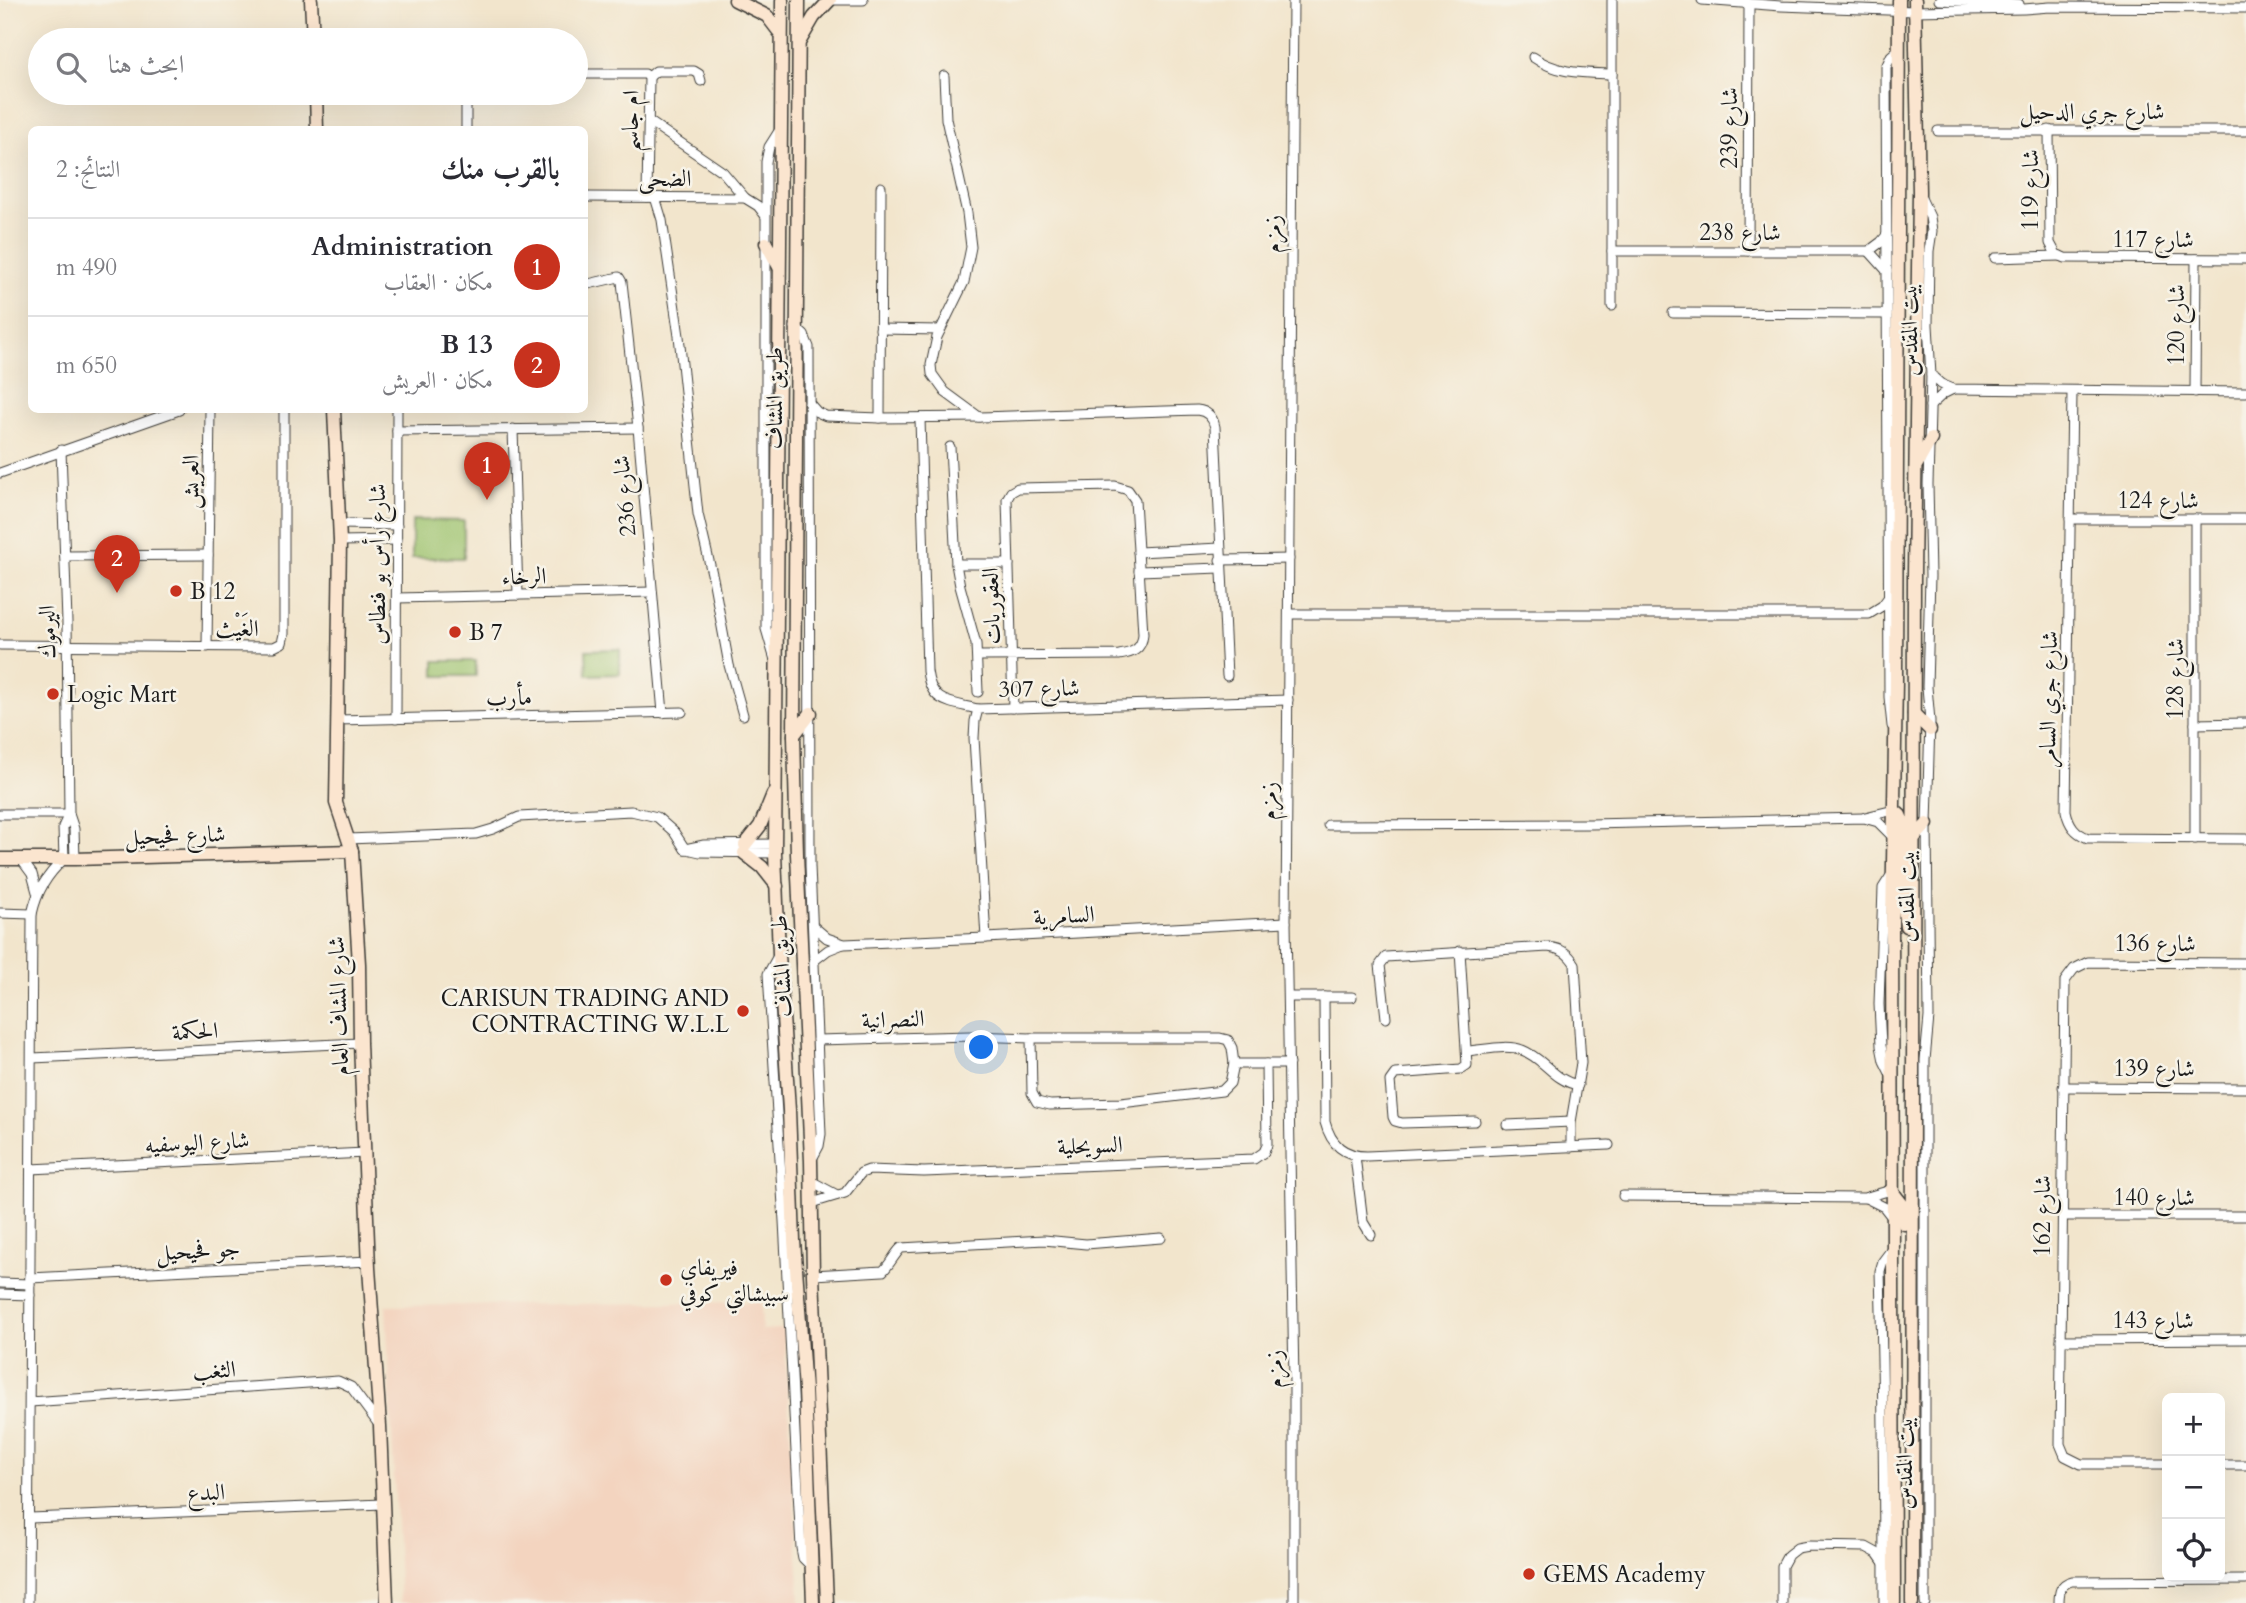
<!DOCTYPE html>
<html lang="ar">
<meta charset="utf-8">
<style>
:root{--surface:#fff;--page:#f7f7f7;--text:#2b2b33;--muted:#7c7c81;--line:#e1e1e2;--accent:#c8321e}
body{margin:0;font-family:Cardo,Amiri,serif;background:var(--page);color:var(--text);direction:rtl}
.controls{position:absolute;right:21px;bottom:21px;display:grid;overflow:hidden;border-radius:10px;box-shadow:0 7px 28px #0002}
.controls button{width:63px;height:63px;display:grid;place-items:center;padding:0;border:0;border-bottom:2px solid var(--line);background:var(--surface);color:var(--text);font:35px sans-serif}
.you{position:absolute;left:982px;top:1048px;width:24px;height:24px;margin:-18px;border:5px solid #fff;border-radius:50%;background:#1a73e8;box-shadow:0 0 0 10px #1a73e833}
.badge{display:grid;place-items:center;width:46px;height:46px;border-radius:50%;background:var(--accent);color:#fff;font-size:23px;font-weight:700}
.pin{position:absolute;translate:-50% -58px;filter:drop-shadow(0 2px 4px #0008)}
.pin::after{content:'';position:absolute;top:37px;width:24px;height:21px;background:inherit;clip-path:polygon(0 0,100% 0,50% 100%)}
.list{margin:0;padding:0;list-style:none}
h2{display:flex;justify-content:space-between;align-items:center;height:91px;margin:0;padding:0 28px;font-size:30px}
h2 small{font-size:23px;font-weight:400;color:var(--muted)}
.list li{display:grid;grid-template-columns:46px 1fr auto;gap:21px;align-items:center;box-sizing:border-box;height:98px;padding:0 28px;border-top:2px solid var(--line)}
.list b{display:block;font-size:26px;white-space:nowrap}
.list p{margin:0;font-size:23px;white-space:nowrap;color:var(--muted)}
.list em{font-size:23px;font-style:normal;color:var(--muted)}
.icon{flex:none;width:38px;height:38px;fill:none;stroke:currentColor;stroke-width:2;stroke-linecap:round;stroke-linejoin:round}
.map{position:relative;flex:none;width:2246px;height:1603px;overflow:hidden;direction:ltr}
.search{position:absolute;background:var(--surface);box-shadow:0 7px 28px #0002;left:28px;top:28px;width:560px;height:77px;display:flex;align-items:center;gap:18px;box-sizing:border-box;padding:0 24px;border-radius:38px;color:var(--muted);font-size:26px}
.panel{position:absolute;background:var(--surface);box-shadow:0 7px 28px #0002;left:28px;top:126px;width:560px;height:287px;border-radius:10px;direction:rtl}
.map>svg:first-child{display:block}
</style>
<div class="map">
<svg width="2246" height="1603" viewBox="0 0 2246 1603">
<rect width="100%" height="100%" fill="#f7f3e8"/>
<filter id="ink" filterUnits="userSpaceOnUse"><feTurbulence type="fractalNoise" baseFrequency=".0143" numOctaves="2"/><feDisplacementMap in="SourceGraphic" scale="14" xChannelSelector="R" yChannelSelector="G"/><feConvolveMatrix kernelMatrix="1 2 1 2 8 2 1 2 1" color-interpolation-filters="sRGB"/></filter>
<filter id="wash" filterUnits="userSpaceOnUse"><feTurbulence type="fractalNoise" baseFrequency=".00686" numOctaves="4" result="noise"/><feDisplacementMap in="SourceGraphic" scale="28" xChannelSelector="R" yChannelSelector="G"/><feGaussianBlur stdDeviation="1.57" result="paint"/><feColorMatrix in="noise" values="0 0 0 0 0 0 0 0 0 0 0 0 0 0 0 0 0 1.4 0 .05"/><feComposite in="paint" operator="in"/></filter>
<g filter="url(#wash)">
<rect width="100%" height="100%" fill="#f2e5cc"/>
<polygon fill="#f3d4bf" points="761,1302 762,1330 784,1329 800,1603 400,1603 386,1306"/>
<g fill="#9ec36e" stroke="#5d7045" stroke-width="2">
<polygon points="412,520 464,521 464,558 412,558"/>
<polygon points="620,649 620,674 587,675 586,650"/>
<rect x="435" y="661" width="41" height="15"/>
</g>
</g>
<g filter="url(#ink)">
<g fill="none" stroke-linecap="round" stroke-linejoin="round">
<defs>
<g id="street">
<polyline points="830,0 863,0"/>
<polyline points="1293,0 1286,922 1294,1382 1294,1603"/>
<polyline points="1702,0 1781,6 1914,11 2024,9 2050,7 2246,8"/>
<polyline points="1939,0 2019,4"/>
<path d="M 1533,57 C 1557,74 1584,73 1612,74"/>
<polyline points="576,74 645,74 649,77"/>
<polyline points="944,76 946,119 967,213 971,247 964,282 937,337 931,365 932,374 945,392 979,417"/>
<polyline points="649,77 656,71 694,71 699,74 701,81"/>
<polyline points="466,93 466,130"/>
<polyline points="650,122 723,172 745,198"/>
<polyline points="2049,130 2050,243 2056,254 2065,258 2246,259"/>
<polyline points="1938,131 2246,131"/>
<polyline points="584,197 745,198 758,206 765,215"/>
<polyline points="647,197 649,77"/>
<polyline points="655,197 662,220 679,336 698,514 713,578 729,665 743,715"/>
<polyline points="1921,198 1930,217 1932,231 1929,251 1928,325 1931,375 1928,484 1930,576 1927,687 1930,721 1927,824 1929,1017 1925,1060 1925,1603"/>
<polyline points="1612,251 1869,251 1881,242 1887,235"/>
<polyline points="1748,251 1749,4"/>
<polyline points="1869,251 1887,271"/>
<polyline points="1995,258 2060,256"/>
<polyline points="584,285 619,277 622,282 638,428 663,713"/>
<polyline points="1612,306 1612,0"/>
<polyline points="1673,313 1887,314"/>
<polyline points="795,327 804,335 809,347 810,866 821,1134 819,1146 811,1161"/>
<polyline points="880,329 940,330"/>
<polyline points="1931,375 1941,384 1953,389 2246,392"/>
<path d="M 2072,392 L 2066,811 C 2069,825 2075,833 2088,838 L 2246,839"/>
<polyline points="2195,392 2196,259"/>
<path d="M 809,403 L 817,412 L 826,416 L 880,418 L 981,417 L 1197,410 C 1207,411 1213,417 1215,427 L 1227,676"/>
<polyline points="1930,406 1943,394 1953,389"/>
<polyline points="880,418 881,187"/>
<path d="M 920,418 L 927,671 C 931,704 949,702 978,709"/>
<polyline points="513,429 518,595"/>
<polyline points="397,431 638,428"/>
<polyline points="950,447 956,564 960,586 976,644 978,692"/>
<polyline points="61,450 67,622 69,814 74,829 75,859"/>
<polyline points="0,473 179,410"/>
<polyline points="2070,519 2246,519"/>
<polyline points="2195,519 2195,839"/>
<polyline points="340,524 397,525"/>
<polyline points="340,541 397,540"/>
<polyline points="1138,552 1220,548"/>
<polyline points="65,556 208,555"/>
<polyline points="1220,560 1289,559"/>
<polyline points="956,564 1009,564"/>
<polyline points="1139,571 1221,568"/>
<polyline points="397,598 652,592"/>
<polyline points="1289,614 1869,614 1882,606 1888,598"/>
<polyline points="0,645 274,647 282,643 284,634 284,410"/>
<polyline points="207,647 210,410"/>
<path d="M 978,656 L 1119,655 C 1132,653 1142,650 1143,634 L 1135,500 L 1128,490 L 1115,486 L 1018,488 L 1011,492 L 1007,499 L 1013,708"/>
<polyline points="775,660 766,629 766,162 769,147 781,128"/>
<polyline points="396,719 397,410"/>
<polyline points="337,720 682,712"/>
<polyline points="2195,724 2246,723"/>
<polyline points="1892,726 1889,697 1886,67 1891,56 1898,50"/>
<polyline points="0,814 69,814"/>
<polyline points="1865,817 1894,810"/>
<polyline points="1328,825 1590,824 1864,818 1878,822 1893,837"/>
<polyline points="348,839 476,834 493,829 519,817 631,811 657,817 674,832 685,849"/>
<polyline points="685,849 704,845 775,844"/>
<polyline points="687,849 700,852 775,853"/>
<polyline points="21,859 32,874 37,892"/>
<polyline points="0,913 32,914"/>
<polyline points="813,926 827,938 844,944 986,938 1286,922"/>
<polyline points="986,938 974,738 975,721 978,709 1288,700"/>
<polyline points="1460,951 1467,1065 1461,1069 1395,1074 1390,1081 1393,1117 1395,1121 1402,1123 1475,1121"/>
<polyline points="779,954 768,974 784,1221 801,1548 803,1558 813,1568"/>
<polyline points="815,960 828,950 843,944"/>
<polyline points="1288,997 1352,997"/>
<path d="M 1324,997 L 1325,1122 C 1331,1145 1344,1156 1367,1156 L 1609,1145"/>
<path d="M 1386,1018 L 1380,965 L 1386,957 L 1548,947 C 1562,949 1568,953 1575,964 L 1581,1063 L 1571,1122 L 1571,1147"/>
<polyline points="1031,1038 1220,1038 1228,1040 1232,1048 1234,1064"/>
<polyline points="817,1040 970,1036 1031,1038 1032,1093 1037,1102 1050,1105 1121,1103 1222,1091 1230,1083 1234,1064 1289,1064"/>
<path d="M 1467,1051 C 1484,1050 1507,1044 1522,1050 C 1544,1058 1554,1081 1578,1085"/>
<polyline points="32,1058 360,1043"/>
<polyline points="1891,1075 1884,1061 1881,1046 1879,1004 1883,888 1892,874"/>
<polyline points="2063,1087 2246,1088"/>
<polyline points="1507,1125 1571,1122"/>
<polyline points="1355,1156 1363,1222 1371,1235"/>
<polyline points="31,1169 365,1153"/>
<polyline points="811,1181 837,1195"/>
<polyline points="1623,1196 1864,1198 1891,1190"/>
<polyline points="1866,1198 1884,1207 1891,1216"/>
<polyline points="812,1203 845,1193 861,1173 869,1170 924,1172 1254,1159 1264,1152 1267,1145 1266,1064"/>
<polyline points="2062,1216 2246,1216"/>
<path d="M 813,1275 L 883,1271 C 891,1263 894,1255 901,1248 L 1044,1240 L 1086,1244 L 1161,1238"/>
<polyline points="30,1278 369,1261"/>
<polyline points="0,1283 30,1284"/>
<polyline points="0,1294 30,1295"/>
<polyline points="2061,1340 2246,1339"/>
<polyline points="30,1402 338,1381 351,1387 380,1426"/>
<polyline points="2167,1464 2081,1464 2065,1456 2060,1444 2065,981 2074,969 2088,962 2246,963"/>
<polyline points="2220,1465 2246,1465"/>
<polyline points="30,1518 383,1504"/>
<path d="M 28,1603 L 32,914 C 37,891 47,875 64,859 L 63,827 L 69,814"/>
<polyline points="1782,1603 1782,1566 1788,1555 1797,1548 1808,1546 1866,1547 1877,1553 1884,1563"/>
<path d="M 1884,1603 C 1884,1492 1883,1382 1880,1271 L 1883,1261 L 1892,1249"/>
<path d="M 2059,1603 C 2059,1592 2060,1584 2072,1581 L 2246,1580"/>
</g>
<g id="secondary">
<polyline points="311,0 313,40"/>
<polyline points="735,0 767,16 780,33"/>
<polyline points="782,0 775,853 779,954 789,1110 794,1241 805,1390 813,1603"/>
<polyline points="799,0 794,736 797,854 811,1161 813,1275 827,1603"/>
<polyline points="800,41 814,17 830,0"/>
<polyline points="316,93 317,130"/>
<polyline points="766,243 779,267"/>
<polyline points="334,410 340,541 336,803 352,851 359,964 360,1043 369,1268 380,1426 387,1603"/>
<polyline points="1917,464 1931,439"/>
<polyline points="1914,714 1930,730"/>
<polyline points="794,735 811,713"/>
<polyline points="1894,810 1900,815 1903,822 1903,904 1906,926"/>
<polyline points="1913,839 1927,824"/>
<polyline points="745,845 760,826 773,794"/>
<polyline points="744,853 762,867 777,886"/>
<polyline points="0,859 75,859 352,851"/>
<polyline points="1891,1190 1902,1204 1904,1224"/>
<polyline points="1894,1603 1892,924 1896,681 1899,0"/>
<polyline points="1912,1603 1914,576 1919,192 1915,0"/>
</g>
</defs>
<use href="#street" stroke="#3c3a36" stroke-width="11"/>
<use href="#secondary" stroke="#3c3a36" stroke-width="15"/>
<use href="#street" stroke="#fff" stroke-width="9"/>
<use href="#secondary" stroke="#fbe5cf" stroke-width="12"/>
</g>
</g>
<g fill="#c8321e" stroke="#f7f3e8" stroke-width="2.5">
<circle cx="176" cy="591" r="7"/>
<circle cx="455" cy="632" r="7"/>
<circle cx="53" cy="694" r="7"/>
<circle cx="743" cy="1011" r="7"/>
<circle cx="666" cy="1280" r="7"/>
<circle cx="1529" cy="1574" r="7"/>
</g>
<g text-anchor="middle" stroke-width="5" stroke-linejoin="round" paint-order="stroke">
<g font-size="23" fill="#1c1c1c" stroke="#f7f3e8">
<text x="2092" y="119">شارع جري الدحيل</text>
<text transform="translate(630 121) rotate(-89)" y="8">ام جاسم</text>
<text transform="translate(1729 128) rotate(-90)" y="8">شارع 239</text>
<text x="665" y="186">الضحى</text>
<text transform="translate(2030 190) rotate(-90)" y="8">شارع 119</text>
<text x="1740" y="240">شارع 238</text>
<text transform="translate(1272 234) rotate(-90)" y="8">زمزم</text>
<text x="2153" y="247">شارع 117</text>
<text transform="translate(2176 325) rotate(-90)" y="8">شارع 120</text>
<text transform="translate(1909 330) rotate(-91)" y="8">بيت المقدس</text>
<text transform="translate(774 398) rotate(-90)" y="8">طريق المشاف</text>
<text transform="translate(190 482) rotate(-89)" y="8">العريش</text>
<text transform="translate(624 496) rotate(-95)" y="8">شارع 236</text>
<text x="2158" y="508">شارع 124</text>
<text transform="translate(377 564) rotate(-90)" y="8">شارع رأس بو فنطاس</text>
<text transform="translate(524 576) rotate(-1)" y="8">الرخاء</text>
<text transform="translate(991 606) rotate(-92)" y="8">العقوريات</text>
<text x="237" y="636">الغَيْث</text>
<text transform="translate(47 632) rotate(-91)" y="8">اليرموك</text>
<text transform="translate(2175 679) rotate(-90)" y="8">شارع 128</text>
<text transform="translate(1039 688) rotate(-1)" y="8">شارع 307</text>
<text transform="translate(509 697) rotate(-1)" y="8">مأرب</text>
<text transform="translate(2048 699) rotate(-89)" y="8">شارع جري السامر</text>
<text transform="translate(1268 801) rotate(-89)" y="8">زمزم</text>
<text transform="translate(175 835) rotate(-2)" y="8">شارع فحيحيل</text>
<text transform="translate(1906 896) rotate(-90)" y="8">بيت المقدس</text>
<text transform="translate(1064 915) rotate(-3)" y="8">السامرية</text>
<text x="2155" y="951">شارع 136</text>
<text transform="translate(781 966) rotate(-93)" y="8">طريق المشاف</text>
<text transform="translate(338 1006) rotate(-92)" y="8">شارع المشاف العام</text>
<text transform="translate(893 1019) rotate(-2)" y="8">النصرانية</text>
<text transform="translate(195 1031) rotate(-3)" y="8">الحكمة</text>
<text x="2154" y="1076">شارع 139</text>
<text transform="translate(197 1142) rotate(-3)" y="8">شارع اليوسفيه</text>
<text transform="translate(1090 1145) rotate(-2)" y="8">السويحلية</text>
<text x="2154" y="1205">شارع 140</text>
<text transform="translate(2042 1216) rotate(-90)" y="8">شارع 162</text>
<text transform="translate(198 1250) rotate(-3)" y="8">جو فحيحيل</text>
<text x="2153" y="1328">شارع 143</text>
<text transform="translate(1274 1369) rotate(-91)" y="8">زمزم</text>
<text transform="translate(214 1370) rotate(-4)" y="8">الثغب</text>
<text transform="translate(1904 1463) rotate(-90)" y="8">بيت المقدس</text>
<text transform="translate(206 1492) rotate(-2)" y="8">البدع</text>
</g>
<g font-size="23" fill="#1c1c1c" stroke="#f7f3e8" text-anchor="start">
<text x="190" y="599">B 12</text>
<text x="469" y="640">B 7</text>
<text x="67" y="702">Logic Mart</text>
<text x="729" y="1006" text-anchor="end">CARISUN TRADING AND<tspan x="729" dy="26">CONTRACTING W.L.L</tspan></text>
<text x="680" y="1275">فيريفاي<tspan x="680" dy="26">سبيشالتي كوفي</tspan></text>
<text x="1543" y="1582">GEMS Academy</text>
</g>
</g>
</svg>
<div class="controls">
<button>+</button>
<button>−</button>
<button><svg class="icon" aria-label="locate" viewBox="0 0 24 24"><circle cx="12" cy="12" r="6"/><path d="M12 2v4M12 18v4M2 12h4M18 12h4"/></svg></button>
</div>
<div class="you"></div>
<div class="pin badge" style="left:487px;top:500px">1</div>
<div class="pin badge" style="left:117px;top:593px">2</div>
<div class="search"><svg class="icon" aria-label="search" viewBox="0 0 24 24"><circle cx="10" cy="10" r="6"/><path d="M15 15l6 6"/></svg>ابحث هنا</div>
<section class="panel">
<h2>بالقرب منك<small>النتائج: 2</small></h2>
<ul class="list">
<li><span class="badge">1</span><div><b>Administration</b><p>مكان · العقاب</p></div><em>490 m</em></li>
<li><span class="badge">2</span><div><b>B 13</b><p>مكان · العريش</p></div><em>650 m</em></li>
</ul>
</section>
</div>
